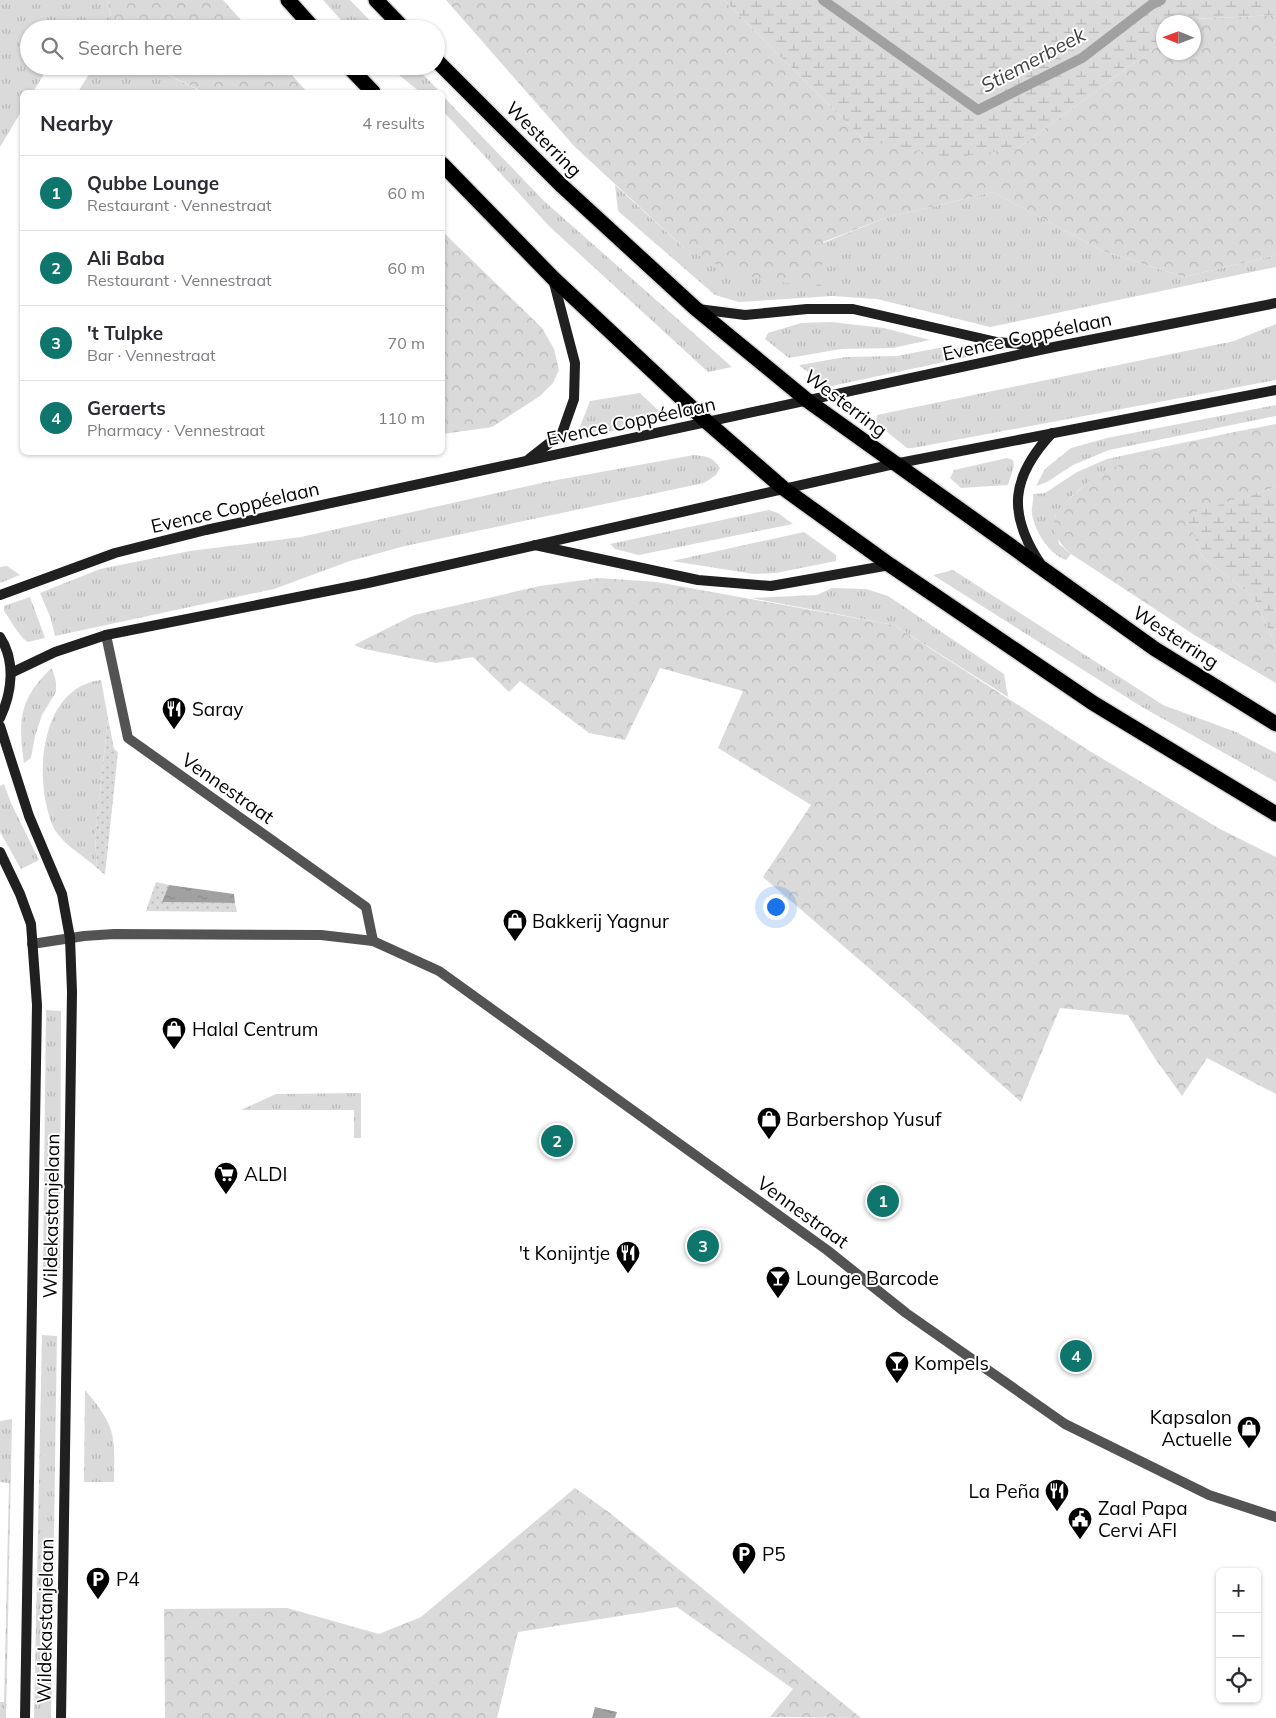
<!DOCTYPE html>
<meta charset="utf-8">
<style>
:root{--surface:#fff;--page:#f2f2f3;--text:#2b2b33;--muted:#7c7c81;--line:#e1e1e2;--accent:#0f766e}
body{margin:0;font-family:Mulish,sans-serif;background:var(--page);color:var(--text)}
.controls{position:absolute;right:15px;bottom:15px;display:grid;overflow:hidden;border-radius:8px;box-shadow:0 1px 4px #0004}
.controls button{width:45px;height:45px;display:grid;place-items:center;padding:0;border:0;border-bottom:1px solid var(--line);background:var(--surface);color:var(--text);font:25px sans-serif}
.compass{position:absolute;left:1156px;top:15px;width:45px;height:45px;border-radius:50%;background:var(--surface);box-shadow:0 1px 4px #0004;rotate:271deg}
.you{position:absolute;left:775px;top:906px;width:18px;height:18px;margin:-12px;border:4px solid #fff;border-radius:50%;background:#1a73e8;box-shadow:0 0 0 8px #1a73e833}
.badge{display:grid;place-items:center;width:32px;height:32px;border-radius:50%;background:var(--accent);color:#fff;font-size:16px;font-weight:700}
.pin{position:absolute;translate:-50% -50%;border:2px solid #fff;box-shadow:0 1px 5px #0006}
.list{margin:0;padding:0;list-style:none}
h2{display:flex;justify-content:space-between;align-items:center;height:65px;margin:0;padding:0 20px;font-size:21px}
h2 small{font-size:16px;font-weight:400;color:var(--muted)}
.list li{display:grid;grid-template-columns:32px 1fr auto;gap:15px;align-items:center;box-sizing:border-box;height:75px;padding:0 20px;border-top:1px solid var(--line)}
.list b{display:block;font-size:19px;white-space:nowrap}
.list p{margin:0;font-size:16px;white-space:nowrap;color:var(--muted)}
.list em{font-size:16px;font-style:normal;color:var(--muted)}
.icon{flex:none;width:28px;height:28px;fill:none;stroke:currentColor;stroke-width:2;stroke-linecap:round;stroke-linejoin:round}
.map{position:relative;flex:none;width:1276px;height:1718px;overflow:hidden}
.search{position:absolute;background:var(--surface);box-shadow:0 1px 4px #0004;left:20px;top:20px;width:425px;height:55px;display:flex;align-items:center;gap:12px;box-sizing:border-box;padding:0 18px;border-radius:28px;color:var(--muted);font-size:19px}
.panel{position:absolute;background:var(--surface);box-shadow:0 1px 4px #0004;left:20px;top:90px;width:425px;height:365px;border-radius:8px}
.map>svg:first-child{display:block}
</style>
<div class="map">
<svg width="1276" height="1718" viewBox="0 0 1276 1718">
<defs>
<pattern id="grass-tufts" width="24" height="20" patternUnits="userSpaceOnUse" patternTransform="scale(1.25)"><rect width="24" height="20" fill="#dadada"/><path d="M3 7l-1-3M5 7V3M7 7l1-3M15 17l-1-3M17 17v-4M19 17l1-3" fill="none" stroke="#b9b9b9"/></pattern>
<pattern id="forest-crowns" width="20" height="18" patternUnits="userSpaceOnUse" patternTransform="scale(1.25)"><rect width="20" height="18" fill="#dadada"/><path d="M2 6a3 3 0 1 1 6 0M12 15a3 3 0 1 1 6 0" fill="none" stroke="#b9b9b9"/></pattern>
<pattern id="wetland-marsh" width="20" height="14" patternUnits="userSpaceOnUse" patternTransform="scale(1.25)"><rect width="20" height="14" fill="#dadada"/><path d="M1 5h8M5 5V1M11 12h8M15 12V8" fill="none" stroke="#b9b9b9"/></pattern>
<pattern id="garden-dots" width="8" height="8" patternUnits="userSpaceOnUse" patternTransform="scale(1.25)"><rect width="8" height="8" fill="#dadada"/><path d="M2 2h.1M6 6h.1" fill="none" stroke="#b9b9b9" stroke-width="1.8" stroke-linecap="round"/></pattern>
<pattern id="water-ripples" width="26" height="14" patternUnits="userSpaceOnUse" patternTransform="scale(1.25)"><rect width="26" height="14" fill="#a1a1a1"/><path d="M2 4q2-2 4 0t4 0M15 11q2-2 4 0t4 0" fill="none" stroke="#898989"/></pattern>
</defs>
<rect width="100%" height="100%" fill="#fff"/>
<g fill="url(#grass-tufts)">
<polygon points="0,0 108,0 113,29 29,29 29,66 49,66 33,92 22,92 22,110 0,147"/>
<polygon points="323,0 350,0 378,29 349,29"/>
<polygon points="94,66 150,66 196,89 194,92 78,92"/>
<polygon points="388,66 415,66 440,92 420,92"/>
<polygon points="442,95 544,201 732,367 708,372 549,226 443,111"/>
<polygon points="615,185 684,248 823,243 885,218 993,192 1103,251 1184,277 1276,255 1276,267 990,327 877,299 832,296 739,302 715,295 618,211"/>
<polygon points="831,322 884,328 930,340 892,348 841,349 789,358 765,339 768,333 801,323"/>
<polygon points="1276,324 1276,380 913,448 907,448 876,423 877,415 1234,341"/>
<polygon points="949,346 967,349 969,353 967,357 832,386 825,386 799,365 846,357 897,356"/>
<polygon points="640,393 662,414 665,419 582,438 578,432 590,401"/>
<polygon points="1276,405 1276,416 1109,450 1073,465 1047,482 1036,486 1045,469 1071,448 1107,438"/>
<path d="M 1200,439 C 1148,453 1085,469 1055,517 L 1059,544 L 1071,554 L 1066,560 C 1049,554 1035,532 1032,514 C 1031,508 1034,501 1033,494 L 1045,493 L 1077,472 L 1107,459 Z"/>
<path d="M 694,455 C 706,456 713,457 720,468 L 716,475 L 704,483 L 405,546 L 350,561 L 274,589 L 55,636 L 51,619 L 40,593 L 100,569 L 190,551 L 301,537 L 546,482 Z"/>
<polygon points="1007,458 1013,460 1014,466 1008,485 961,488 950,478 954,470"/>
<polygon points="769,510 778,513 793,524 639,555 615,549 610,544"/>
<polygon points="804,532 836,555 836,561 776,573 754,574 672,561"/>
<polygon points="7,566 20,575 0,583 0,567"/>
<polygon points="953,570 1163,705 1236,732 1276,753 1276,782 1142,707 933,575"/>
<polygon points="832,588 866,589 888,596 1004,674 1008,697 894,625 751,598 817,595"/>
<path d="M 30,597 L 45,638 L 28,642 C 20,638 10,619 4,611 L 4,606 Z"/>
<path d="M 52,668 L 56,682 L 56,692 L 42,715 L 35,736 L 31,758 L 24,763 C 18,720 19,698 52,668 Z"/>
<path d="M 101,680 L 108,718 L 95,838 L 97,868 C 85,857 66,846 57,833 C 52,827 49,816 47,808 C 36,764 44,687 101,680 Z"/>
<polygon points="4,784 11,803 39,860 21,869 0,832 0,786"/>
<polygon points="46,1010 61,1011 60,1268 43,1267"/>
<polygon points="361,1093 361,1138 354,1138 354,1110 241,1110 276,1094"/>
<polygon points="42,1335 57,1336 51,1718 34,1718"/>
<path d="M 85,1390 C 116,1427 115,1434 114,1482 L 84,1482 Z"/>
<polygon points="12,1419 6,1718 0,1718 0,1702 4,1702 9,1483 0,1482 0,1421"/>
</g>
<g fill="url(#forest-crowns)">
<polygon points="108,0 223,0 249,29 113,29"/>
<polygon points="446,0 724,0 864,140 1018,148 1163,42 1164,52 1194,52 1194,22 1189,22 1194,19 1276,15 1276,255 1184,277 1103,251 993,192 885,218 823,242 821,286 775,282 733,273 684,248 574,146"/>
<polygon points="150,66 284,66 307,92 203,92"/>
<polygon points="443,232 542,328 554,349 559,370 553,383 540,396 492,427 443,434"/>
<path d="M 1276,424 L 1276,487 L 1187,515 L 1202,557 L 1253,596 L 1276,646 L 1276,683 L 1196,636 L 1071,554 C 1050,536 1047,517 1070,498 C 1079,491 1087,481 1097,476 C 1152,446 1215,436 1276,424 Z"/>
<polygon points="599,578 657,582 894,625 1088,750 1220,829 1276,857 1276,1094 1207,1058 1182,1096 1154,1057 1128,1015 1060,1008 1021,1102 906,1000 763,877 811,805 718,748 743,691 660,668 625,740 589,733 520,681 509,692 473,657 436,663 364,649 354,645 414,615 540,586"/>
<polygon points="575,1488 610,1513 861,1718 770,1717 793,1689 677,1607 518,1632 497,1718 165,1718 164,1609 287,1608 379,1634 421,1617"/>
</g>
<g fill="url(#wetland-marsh)">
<polygon points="724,0 1276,0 1276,15 1194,19 1189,22 1164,22 1163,42 1018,148 953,158 864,140"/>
<polygon points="1276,487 1276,646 1253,596 1202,557 1186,515"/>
</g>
<g fill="url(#garden-dots)">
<polygon points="108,718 114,749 118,752 105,875 97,868 95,838"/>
<polygon points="156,882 169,885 163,902 235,903 237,912 146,911"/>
</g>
<g fill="url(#water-ripples)">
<polygon points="169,885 234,894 235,903 162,902"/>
<polygon points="595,1707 617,1712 615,1718 592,1718"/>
</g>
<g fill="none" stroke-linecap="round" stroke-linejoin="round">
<polyline stroke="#a1a1a1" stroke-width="10" points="823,0 978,110 1082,58 1151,5 1161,0"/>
<defs>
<g id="highway">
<polyline points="288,0 314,29"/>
<polyline points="376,0 404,29"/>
<polyline points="436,60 561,185 695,308 808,401 1155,649 1276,724"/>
<polyline points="348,66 373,92"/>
<polyline points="442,164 553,278 707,422 783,488 890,565 1093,703 1276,814"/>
</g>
</defs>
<use href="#highway" stroke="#dbdbdb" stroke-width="18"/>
<g stroke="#535353" stroke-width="10">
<polyline points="106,635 128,738 366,907 373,941"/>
<polyline points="32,944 84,936 114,934 321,935 373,941 439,971 827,1250 906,1313 1065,1424 1209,1495 1276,1517"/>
</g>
<g stroke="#202020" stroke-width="10">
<polyline points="698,309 745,315 807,309 853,309 997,342 1043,346"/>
<polyline points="529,459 562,433 574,399 575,363 553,279"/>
<polyline points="535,545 698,580 771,586 890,565"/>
<path d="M 1040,563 C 1007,513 1011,477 1052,433"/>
<polyline points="0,595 115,553 206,530 1054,347 1276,303"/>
<path d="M 0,637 C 16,661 12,693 0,718"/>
<polyline points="11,673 55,652 106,635 368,583 894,464 1276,390"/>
<polyline points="0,726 29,816 62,894 70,938 72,992 61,1718"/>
<polyline points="0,852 20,894 31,924 37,1005 25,1718"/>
</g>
<use href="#highway" stroke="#000" stroke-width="15"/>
</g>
<defs>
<symbol id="restaurant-pin" viewBox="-11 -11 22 30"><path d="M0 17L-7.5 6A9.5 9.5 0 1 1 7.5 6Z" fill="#000" stroke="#fff"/><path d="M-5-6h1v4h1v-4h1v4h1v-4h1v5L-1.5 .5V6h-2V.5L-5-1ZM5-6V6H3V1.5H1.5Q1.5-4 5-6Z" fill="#fff"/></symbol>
<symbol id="shop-pin" viewBox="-11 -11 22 30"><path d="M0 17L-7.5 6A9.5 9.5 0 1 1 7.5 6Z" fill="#000" stroke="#fff"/><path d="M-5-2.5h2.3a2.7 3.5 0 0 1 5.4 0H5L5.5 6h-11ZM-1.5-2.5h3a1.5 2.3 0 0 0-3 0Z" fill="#fff"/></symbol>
<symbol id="supermarket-pin" viewBox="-11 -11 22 30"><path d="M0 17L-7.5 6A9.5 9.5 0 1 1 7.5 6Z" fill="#000" stroke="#fff"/><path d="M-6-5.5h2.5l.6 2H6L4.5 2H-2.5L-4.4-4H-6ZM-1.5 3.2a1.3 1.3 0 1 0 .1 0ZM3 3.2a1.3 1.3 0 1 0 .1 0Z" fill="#fff"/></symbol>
<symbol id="bar-pin" viewBox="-11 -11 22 30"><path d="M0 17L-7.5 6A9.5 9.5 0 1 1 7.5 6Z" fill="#000" stroke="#fff"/><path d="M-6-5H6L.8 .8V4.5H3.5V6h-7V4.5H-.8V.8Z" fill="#fff"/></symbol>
<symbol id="civic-pin" viewBox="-11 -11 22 30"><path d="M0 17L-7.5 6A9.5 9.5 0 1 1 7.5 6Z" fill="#000" stroke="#fff"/><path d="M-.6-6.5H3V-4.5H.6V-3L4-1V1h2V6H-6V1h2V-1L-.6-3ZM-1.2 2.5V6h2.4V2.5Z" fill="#fff"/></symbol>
<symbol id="parking-pin" viewBox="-11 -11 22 30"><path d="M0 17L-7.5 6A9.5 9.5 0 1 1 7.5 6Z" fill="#000" stroke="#fff"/><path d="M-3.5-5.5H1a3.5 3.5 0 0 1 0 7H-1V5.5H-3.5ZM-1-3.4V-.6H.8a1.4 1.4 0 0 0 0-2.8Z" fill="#fff"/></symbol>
</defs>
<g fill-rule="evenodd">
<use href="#restaurant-pin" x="160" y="695" width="28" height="38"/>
<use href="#shop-pin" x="501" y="907" width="28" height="38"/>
<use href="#shop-pin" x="160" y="1015" width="28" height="38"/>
<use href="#shop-pin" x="755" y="1105" width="28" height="38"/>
<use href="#supermarket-pin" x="212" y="1160" width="28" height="38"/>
<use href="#restaurant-pin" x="614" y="1239" width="28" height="38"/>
<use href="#bar-pin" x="764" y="1264" width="28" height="38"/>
<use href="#bar-pin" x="883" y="1349" width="28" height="38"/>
<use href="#shop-pin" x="1235" y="1414" width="28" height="38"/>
<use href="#restaurant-pin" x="1043" y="1477" width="28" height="38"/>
<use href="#civic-pin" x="1066" y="1505" width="28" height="38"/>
<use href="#parking-pin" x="730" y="1540" width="28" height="38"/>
<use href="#parking-pin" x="84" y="1565" width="28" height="38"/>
</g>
<g text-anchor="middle" stroke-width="4" stroke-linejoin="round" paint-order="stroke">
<g font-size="19" fill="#000" stroke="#fff">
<text transform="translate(544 139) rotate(45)" y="7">Westerring</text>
<text transform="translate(1027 336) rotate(-12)" y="7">Evence Coppéelaan</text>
<text transform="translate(846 403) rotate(37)" y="7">Westerring</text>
<text transform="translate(631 421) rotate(-12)" y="7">Evence Coppéelaan</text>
<text transform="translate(235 507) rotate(-13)" y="7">Evence Coppéelaan</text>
<text transform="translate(1176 637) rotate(33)" y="7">Westerring</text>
<text transform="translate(228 788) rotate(35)" y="7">Vennestraat</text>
<text transform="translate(803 1212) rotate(36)" y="7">Vennestraat</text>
<text transform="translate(51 1216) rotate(-89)" y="7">Wildekastanjelaan</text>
<text transform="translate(45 1621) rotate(-89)" y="7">Wildekastanjelaan</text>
</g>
<g font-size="19" fill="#000" stroke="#fff" text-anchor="start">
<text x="192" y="716">Saray</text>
<text x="532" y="928">Bakkerij Yagnur</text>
<text x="192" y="1036">Halal Centrum</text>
<text x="786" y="1126">Barbershop Yusuf</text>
<text x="244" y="1181">ALDI</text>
<text x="610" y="1260" text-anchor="end">'t Konijntje</text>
<text x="796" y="1285">Lounge Barcode</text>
<text x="914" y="1370">Kompels</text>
<text x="1232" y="1424" text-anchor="end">Kapsalon<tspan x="1232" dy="22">Actuelle</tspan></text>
<text x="1040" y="1498" text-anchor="end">La Peña</text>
<text x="1098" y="1515">Zaal Papa<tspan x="1098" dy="22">Cervi AFI</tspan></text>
<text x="762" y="1561">P5</text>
<text x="116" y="1586">P4</text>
</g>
<g font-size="20" font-style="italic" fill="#424242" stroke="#fff">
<text transform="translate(1033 60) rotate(-28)" y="7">Stiemerbeek</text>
</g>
</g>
</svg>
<div class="controls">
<button>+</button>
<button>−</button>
<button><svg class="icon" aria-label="locate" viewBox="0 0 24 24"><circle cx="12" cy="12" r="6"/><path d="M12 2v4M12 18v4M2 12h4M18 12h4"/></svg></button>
</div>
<svg class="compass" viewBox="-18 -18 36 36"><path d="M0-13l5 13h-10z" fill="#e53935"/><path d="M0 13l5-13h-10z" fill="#7c7c81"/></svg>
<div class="you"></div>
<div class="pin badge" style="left:883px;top:1201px">1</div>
<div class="pin badge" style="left:557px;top:1141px">2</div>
<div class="pin badge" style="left:703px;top:1246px">3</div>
<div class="pin badge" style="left:1076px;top:1356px">4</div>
<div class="search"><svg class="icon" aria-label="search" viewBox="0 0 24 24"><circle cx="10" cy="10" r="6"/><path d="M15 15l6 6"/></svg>Search here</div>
<section class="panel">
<h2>Nearby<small>4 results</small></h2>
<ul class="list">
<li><span class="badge">1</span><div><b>Qubbe Lounge</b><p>Restaurant · Vennestraat</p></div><em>60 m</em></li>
<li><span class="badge">2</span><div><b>Ali Baba</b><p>Restaurant · Vennestraat</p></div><em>60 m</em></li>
<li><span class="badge">3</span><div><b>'t Tulpke</b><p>Bar · Vennestraat</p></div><em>70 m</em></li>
<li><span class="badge">4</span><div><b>Geraerts</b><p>Pharmacy · Vennestraat</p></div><em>110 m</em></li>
</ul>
</section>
</div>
